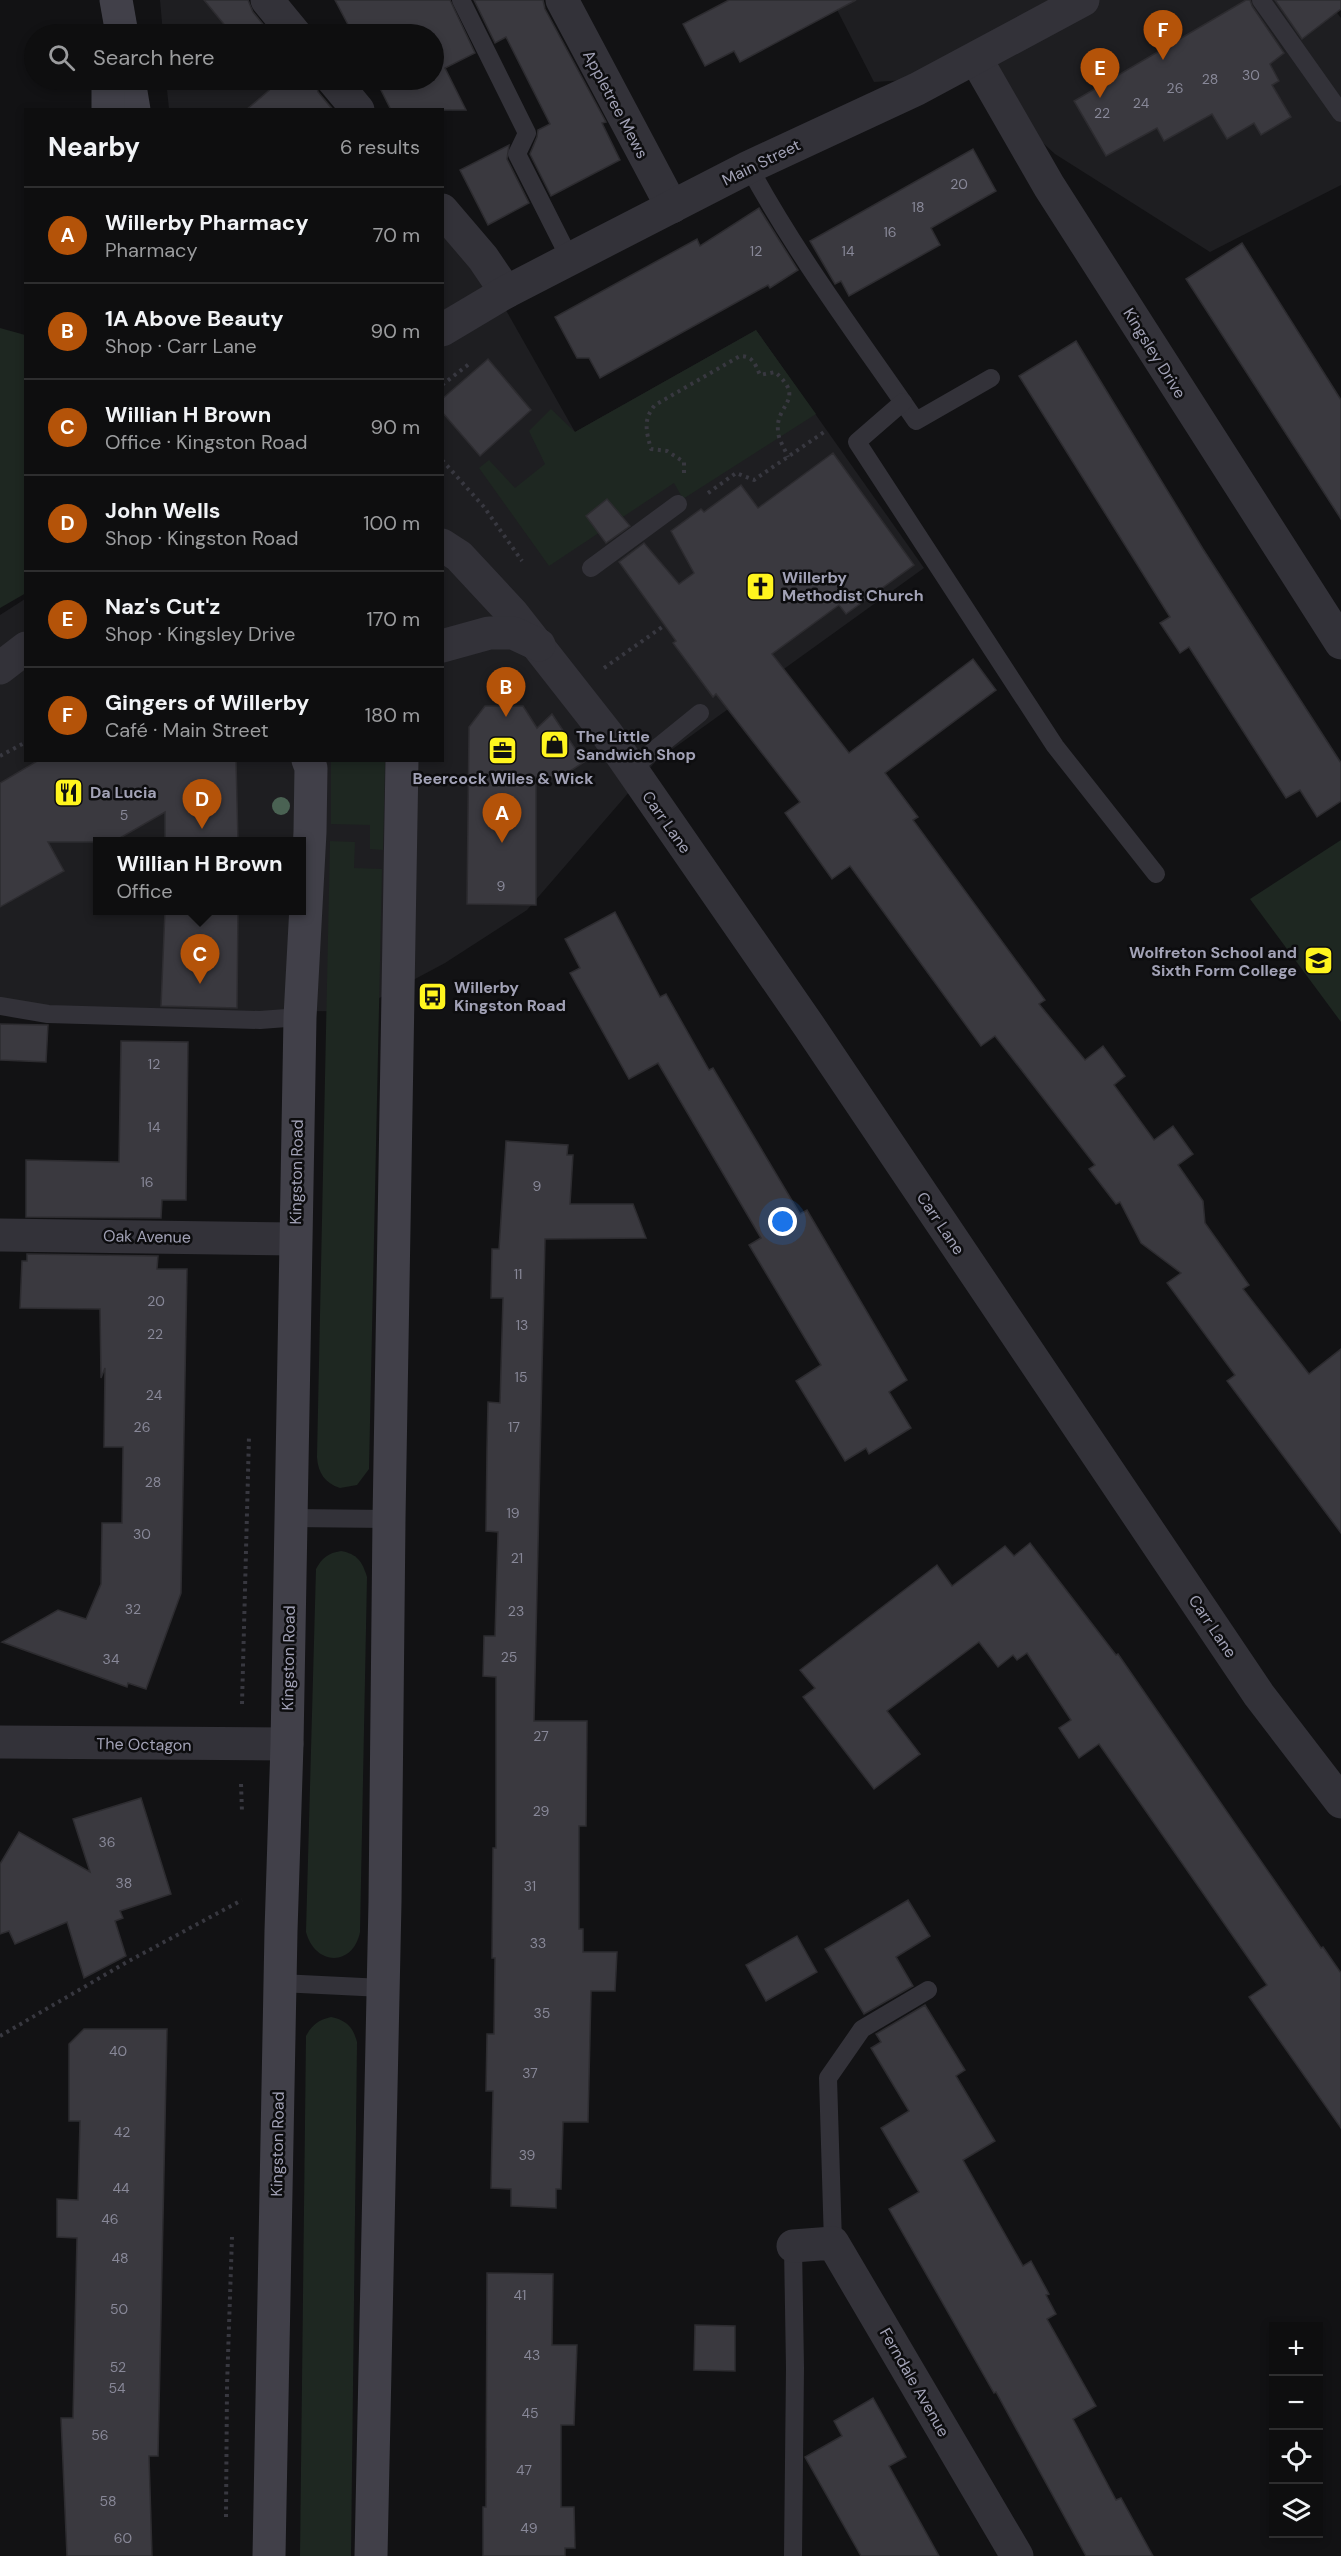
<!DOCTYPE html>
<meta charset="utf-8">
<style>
:root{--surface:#0e0e0f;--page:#1c1c1d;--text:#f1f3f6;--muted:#9b9c9e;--line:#2e2e2f;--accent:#b45309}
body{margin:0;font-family:"DM Sans",sans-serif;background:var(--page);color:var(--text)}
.controls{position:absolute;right:18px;bottom:18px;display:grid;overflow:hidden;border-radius:0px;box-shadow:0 3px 9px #0003}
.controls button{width:54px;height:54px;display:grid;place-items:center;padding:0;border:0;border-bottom:2px solid var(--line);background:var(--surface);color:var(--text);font:30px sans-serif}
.you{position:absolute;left:783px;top:1222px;width:21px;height:21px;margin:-15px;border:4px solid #fff;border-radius:50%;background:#1a73e8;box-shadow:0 0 0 9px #1a73e833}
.badge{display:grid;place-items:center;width:39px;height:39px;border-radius:50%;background:var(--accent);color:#fff;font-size:20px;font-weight:700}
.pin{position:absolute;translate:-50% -50px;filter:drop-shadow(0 2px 3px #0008)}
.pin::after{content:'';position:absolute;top:32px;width:21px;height:18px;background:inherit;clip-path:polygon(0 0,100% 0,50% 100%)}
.popup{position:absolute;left:93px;top:837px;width:213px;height:78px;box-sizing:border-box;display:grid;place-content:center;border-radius:0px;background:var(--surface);filter:drop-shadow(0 2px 4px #0005);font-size:20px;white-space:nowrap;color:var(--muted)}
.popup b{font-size:22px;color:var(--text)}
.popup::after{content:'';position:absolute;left:50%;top:100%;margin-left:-12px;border:12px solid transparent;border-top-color:var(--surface)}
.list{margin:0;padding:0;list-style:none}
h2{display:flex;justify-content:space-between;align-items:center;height:78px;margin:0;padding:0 24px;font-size:26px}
h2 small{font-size:20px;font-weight:400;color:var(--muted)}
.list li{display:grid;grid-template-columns:39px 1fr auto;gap:18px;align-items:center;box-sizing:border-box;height:96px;padding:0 24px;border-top:2px solid var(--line)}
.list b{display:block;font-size:22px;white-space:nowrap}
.list p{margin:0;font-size:20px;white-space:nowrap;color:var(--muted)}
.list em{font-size:20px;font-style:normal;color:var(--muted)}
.icon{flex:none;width:33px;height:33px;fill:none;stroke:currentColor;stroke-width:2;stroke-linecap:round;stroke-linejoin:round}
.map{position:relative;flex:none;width:1341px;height:2556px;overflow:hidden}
.search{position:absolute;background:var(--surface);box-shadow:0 3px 9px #0003;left:24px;top:24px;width:420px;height:66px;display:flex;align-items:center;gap:15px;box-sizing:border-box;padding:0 21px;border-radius:33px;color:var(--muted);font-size:22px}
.panel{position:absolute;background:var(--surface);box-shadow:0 3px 9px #0003;left:24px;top:108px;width:420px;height:654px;border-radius:0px}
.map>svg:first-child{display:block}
</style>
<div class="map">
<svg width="1341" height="2556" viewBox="0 0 1341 2556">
<rect width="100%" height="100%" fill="#121214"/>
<g fill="#1e1e21" fill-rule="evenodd">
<polygon points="160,0 240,0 269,34 163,34"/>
<polygon points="832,0 1327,0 1341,18 1341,185 1210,252 1055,154 970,76 874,82"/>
<polygon points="166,80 308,80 334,109 169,109"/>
<path d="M 443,236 L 477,259 L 575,432 L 756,330 L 924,568 L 656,761 L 527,910 L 445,963 L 355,1011 L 0,1013 L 0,615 L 25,599 L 26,760 L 442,760 ZM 98,842 L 302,842 L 302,910 L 98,910 Z"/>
</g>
<g fill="#1e2721">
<polygon points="0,328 25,335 26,593 0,608"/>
<polygon points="756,330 816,414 683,499 674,483 549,566 479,468 489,460 515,488 545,464 529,431 551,409 575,432"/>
<polygon points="331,761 385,761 383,850 370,849 370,825 331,824"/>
<polygon points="1341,840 1341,1022 1250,899"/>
<path d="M 330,841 L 355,842 L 354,868 L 382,869 L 369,1469 L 357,1485 L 340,1488 C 325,1483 318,1473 317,1457 Z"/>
<path d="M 341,1551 C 357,1554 362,1561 367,1577 L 360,1932 C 353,1967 315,1966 306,1932 L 316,1569 C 322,1558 328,1553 341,1551 Z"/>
<path d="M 331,2017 C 346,2020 353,2027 357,2042 L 351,2556 L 300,2556 L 306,2036 C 312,2025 318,2020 331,2017 Z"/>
</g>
<g fill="#3a393f" stroke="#2d2c30" stroke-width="1.5">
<polygon points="204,0 248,0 253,12 271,34 232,34"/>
<polygon points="335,0 450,0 475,53 445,68 466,110 391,110 376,80 434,80 434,34 353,34"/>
<polygon points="474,0 543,0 545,9 606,122 602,123 620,160 551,196 530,154 537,137 538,130 550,124 506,37 495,43"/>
<polygon points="729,0 856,0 740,62 734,51 705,66 683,24"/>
<polygon points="1246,0 1250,0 1252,6 1284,53 1270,64 1279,81 1272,85 1291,117 1261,135 1254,123 1227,139 1212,114 1164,141 1157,128 1106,156 1074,101"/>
<polygon points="1275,0 1341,0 1341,9 1302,39"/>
<polygon points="268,80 315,80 318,92 333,110 246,110 274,86"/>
<polygon points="509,145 507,159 529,203 488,225 460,170"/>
<polygon points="973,149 996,191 931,228 940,245 849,296 841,281 835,284 810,241"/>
<polygon points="759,208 798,270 770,288 768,285 600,378 589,358 577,358 555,317 697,239 700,246"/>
<polygon points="1242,243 1341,400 1341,519 1186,279"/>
<polygon points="1076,341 1203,549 1341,763 1341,801 1317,817 1300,790 1286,798 1189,647 1180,653 1160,623 1170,617 1019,376"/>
<polygon points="488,359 531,410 480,456 442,412 442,399"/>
<polygon points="833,453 914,565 846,614 839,605 772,654 849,753 973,659 996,690 885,773 918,817 913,820 1045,1000 1039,1004 1085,1060 1103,1046 1125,1076 1114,1085 1154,1140 1173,1126 1193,1154 1178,1165 1203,1201 1205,1223 1249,1285 1243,1289 1309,1374 1341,1349 1341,1533 1227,1381 1235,1375 1167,1283 1181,1273 1141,1243 1120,1202 1116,1204 1089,1169 1095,1165 995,1036 981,1046 850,866 832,879 785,813 800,802 716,694 713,697 673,643 676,641 619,562 644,543 679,584 694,573 671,531 701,509 704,512 741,485 758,508"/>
<polygon points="607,499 630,526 606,543 586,516"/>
<polygon points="485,706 523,706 537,728 552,714 584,762 561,777 536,777 536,905 467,904 469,727"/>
<polygon points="39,760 236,760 238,842 165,842 165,812 113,842 48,842 64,871 0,907 0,783"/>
<polygon points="165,910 238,910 237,1008 161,1006"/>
<polygon points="615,912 660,997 666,994 709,1070 713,1068 800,1214 807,1210 907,1380 889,1392 911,1428 869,1454 866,1448 845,1461 796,1381 821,1365 749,1245 761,1238 658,1063 629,1079 570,973 580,968 565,939"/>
<polygon points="0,1024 48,1025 46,1062 0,1060"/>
<polygon points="121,1041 188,1042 186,1200 162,1200 161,1218 26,1217 26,1160 119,1162"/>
<polygon points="506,1141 568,1145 567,1155 573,1155 570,1204 633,1204 646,1238 545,1239 534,1721 587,1721 586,1826 579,1826 579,1929 583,1929 583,1952 617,1952 615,1991 591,1991 588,2122 563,2122 561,2189 556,2189 556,2208 511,2206 511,2189 491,2188 493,2091 486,2091 487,2034 494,2034 495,1958 492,1958 493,1848 496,1848 496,1677 483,1676 484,1636 495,1636 498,1532 486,1531 487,1449 488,1402 500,1403 503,1298 491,1298 492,1249 499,1249"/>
<polygon points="27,1254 158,1256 157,1269 187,1269 181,1593 146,1689 128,1683 127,1687 2,1642 58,1610 86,1619 101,1584 102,1523 122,1523 123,1447 104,1447 105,1368 101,1378 100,1309 20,1308 22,1261 27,1261"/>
<polygon points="1030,1543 1116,1655 1118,1654 1321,1948 1323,1947 1341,1973 1341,2128 1249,1997 1267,1985 1099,1744 1079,1758 1059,1728 1071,1720 1027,1653 1017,1660 1013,1655 998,1667 979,1642 887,1711 920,1754 874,1789 803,1697 815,1688 800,1670 937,1565 952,1586 1005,1546 1014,1556"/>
<polygon points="141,1798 171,1894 120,1911 123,1918 115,1921 126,1956 84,1978 67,1922 15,1944 9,1931 0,1934 0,1864 19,1832 90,1872 73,1819"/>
<polygon points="908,1900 930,1936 896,1957 913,1986 864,2014 825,1949"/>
<polygon points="797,1936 817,1972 766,2001 746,1965"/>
<polygon points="925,2005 965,2070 956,2076 995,2141 963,2160 1023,2266 1031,2261 1049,2294 1046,2295 1056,2314 1047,2319 1096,2406 1073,2419 1116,2500 1121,2498 1153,2556 1086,2556 996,2392 994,2393 889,2209 919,2192 881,2128 909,2111 871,2048 881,2042 876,2034"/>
<polygon points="84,2029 167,2029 158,2456 149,2456 152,2556 67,2556 61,2418 73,2418 77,2238 57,2237 57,2199 78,2200 80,2121 69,2121 69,2044"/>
<polygon points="487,2273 553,2274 552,2345 577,2345 574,2425 561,2425 561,2507 574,2507 575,2548 565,2548 565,2556 483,2556 483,2507 486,2507"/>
<polygon points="695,2325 735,2326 735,2371 694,2370"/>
<polygon points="873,2398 906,2457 889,2466 939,2556 861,2556 805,2457 842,2436 834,2421"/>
</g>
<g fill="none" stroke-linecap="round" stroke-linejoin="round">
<g stroke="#383840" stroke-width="4" stroke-dasharray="3 4.5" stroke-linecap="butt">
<polyline points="442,385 469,364"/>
<polyline points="442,460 484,507 522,561"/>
<path d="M 684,473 L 684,462 L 667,451 L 651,449 C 646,431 643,419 655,405 L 740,356 C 753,356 755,364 760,375 L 775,372 C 807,400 775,404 778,431 C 778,439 785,449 788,457"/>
<polyline points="708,493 736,473 754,480 824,432"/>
<polyline points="604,668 665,625"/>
<polyline points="0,756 26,742"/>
<polyline points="242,1704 249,1436"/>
<polyline points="241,1784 242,1812"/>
<polyline points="0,2036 127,1962 242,1900"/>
<polyline points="226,2517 227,2386 232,2237"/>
</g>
<g stroke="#333239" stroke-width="18">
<polyline points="461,0 527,133 517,154 570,259"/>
<polyline points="1261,0 1341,113"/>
<path d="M 749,167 C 797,256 859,338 916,421 L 991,378"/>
<polyline points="903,402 857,442 1055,746 1156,874"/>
<polyline points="591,568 678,504"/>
<polyline points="631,769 700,713"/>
<polyline points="0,1006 48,1014 260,1020 300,1017"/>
<polyline points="290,1518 389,1519"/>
<polyline points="280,1983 383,1988"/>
<polyline points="833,2243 828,2078 862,2029 928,1990"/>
<polyline points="793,2246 795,2368 793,2556"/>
</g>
<g stroke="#333239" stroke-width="33">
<polyline points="267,0 295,34"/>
<polyline points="562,0 672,207"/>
<polyline points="976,59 1049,186 1341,643"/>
<polyline points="333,80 358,110"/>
<polyline points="442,210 483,258 506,292"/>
<polyline points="442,330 506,292 570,259 749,167 917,89 1083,0"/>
<polyline points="0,668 26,648"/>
<polyline points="0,1235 295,1239"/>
<polyline points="0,1742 287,1744"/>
<polyline points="793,2246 833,2243 1017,2556"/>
</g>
<g stroke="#333239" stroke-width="33">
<polyline points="442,545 459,556 512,613 607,734 809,1026 1259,1695 1341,1802"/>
<polyline points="442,646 489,633 513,633 539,645"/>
</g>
<g stroke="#414049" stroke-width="33">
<polyline points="116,0 122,34"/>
<polyline points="129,80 134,110"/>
<polyline points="108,110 108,80"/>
<polyline points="269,2556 281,1931 287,1744 300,1017 310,832 311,768 308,760"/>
<polyline points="371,2556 385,1902 389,1519 402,760"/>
</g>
</g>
<circle fill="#4a6253" cx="281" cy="806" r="9"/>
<defs>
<symbol id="church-square" viewBox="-11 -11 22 22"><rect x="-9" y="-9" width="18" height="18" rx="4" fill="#fff51e" stroke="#0d0d0f"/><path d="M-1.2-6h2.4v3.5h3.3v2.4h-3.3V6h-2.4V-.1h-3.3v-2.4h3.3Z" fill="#111"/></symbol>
<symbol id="shop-square" viewBox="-11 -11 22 22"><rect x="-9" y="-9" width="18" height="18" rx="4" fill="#fff51e" stroke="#0d0d0f"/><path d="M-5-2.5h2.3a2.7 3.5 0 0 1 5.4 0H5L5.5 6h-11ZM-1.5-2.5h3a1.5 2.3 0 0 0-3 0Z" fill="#111"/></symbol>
<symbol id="office-square" viewBox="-11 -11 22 22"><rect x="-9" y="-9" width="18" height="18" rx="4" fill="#fff51e" stroke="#0d0d0f"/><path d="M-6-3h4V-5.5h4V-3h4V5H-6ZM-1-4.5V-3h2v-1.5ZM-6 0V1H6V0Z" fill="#111"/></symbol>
<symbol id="restaurant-square" viewBox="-11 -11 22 22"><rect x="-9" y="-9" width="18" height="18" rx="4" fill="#fff51e" stroke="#0d0d0f"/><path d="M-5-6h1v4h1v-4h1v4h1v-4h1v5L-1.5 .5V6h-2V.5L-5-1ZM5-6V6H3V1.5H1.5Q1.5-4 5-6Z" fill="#111"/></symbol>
<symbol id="school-square" viewBox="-11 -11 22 22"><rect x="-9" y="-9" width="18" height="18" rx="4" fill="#fff51e" stroke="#0d0d0f"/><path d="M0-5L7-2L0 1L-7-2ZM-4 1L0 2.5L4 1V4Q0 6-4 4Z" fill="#111"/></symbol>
<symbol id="bus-square" viewBox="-11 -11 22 22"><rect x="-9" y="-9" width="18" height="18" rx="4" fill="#fff51e" stroke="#0d0d0f"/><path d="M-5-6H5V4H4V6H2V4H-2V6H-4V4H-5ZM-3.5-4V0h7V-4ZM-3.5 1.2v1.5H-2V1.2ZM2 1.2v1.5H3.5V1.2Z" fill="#111"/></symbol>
</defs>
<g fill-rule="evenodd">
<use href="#church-square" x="744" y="570" width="33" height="33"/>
<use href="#shop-square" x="538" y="728" width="33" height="33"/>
<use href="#office-square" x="486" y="734" width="33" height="33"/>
<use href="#restaurant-square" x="52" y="776" width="33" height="33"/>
<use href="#school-square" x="1302" y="944" width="33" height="33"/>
<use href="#bus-square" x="416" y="980" width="33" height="33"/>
</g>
<g text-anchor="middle" stroke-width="5" stroke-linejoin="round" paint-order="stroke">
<g font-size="14" fill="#888898">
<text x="1251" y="80">30</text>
<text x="1210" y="84">28</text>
<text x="1175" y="93">26</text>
<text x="1141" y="108">24</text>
<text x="1102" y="118">22</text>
<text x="959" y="189">20</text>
<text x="918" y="212">18</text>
<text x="890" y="237">16</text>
<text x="756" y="256">12</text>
<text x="848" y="256">14</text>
<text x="124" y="820">5</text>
<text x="501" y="891">9</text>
<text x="154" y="1069">12</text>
<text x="154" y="1132">14</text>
<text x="147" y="1187">16</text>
<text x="537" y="1191">9</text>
<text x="518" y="1279">11</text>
<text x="156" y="1306">20</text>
<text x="522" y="1330">13</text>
<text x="155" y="1339">22</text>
<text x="521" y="1382">15</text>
<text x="154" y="1400">24</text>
<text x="142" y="1432">26</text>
<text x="514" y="1432">17</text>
<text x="153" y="1487">28</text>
<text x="513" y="1518">19</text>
<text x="142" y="1539">30</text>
<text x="517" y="1563">21</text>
<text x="133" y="1614">32</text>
<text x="516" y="1616">23</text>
<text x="509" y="1662">25</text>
<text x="111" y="1664">34</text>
<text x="541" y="1741">27</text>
<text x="541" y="1816">29</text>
<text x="107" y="1847">36</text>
<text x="124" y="1888">38</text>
<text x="530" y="1891">31</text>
<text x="538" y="1948">33</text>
<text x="542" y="2018">35</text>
<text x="118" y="2056">40</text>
<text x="530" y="2078">37</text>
<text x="122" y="2137">42</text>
<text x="527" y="2160">39</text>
<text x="121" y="2193">44</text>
<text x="110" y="2224">46</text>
<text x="120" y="2263">48</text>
<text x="520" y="2300">41</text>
<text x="119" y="2314">50</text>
<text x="532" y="2360">43</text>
<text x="118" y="2372">52</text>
<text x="117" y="2393">54</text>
<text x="530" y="2418">45</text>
<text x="100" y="2440">56</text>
<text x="524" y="2475">47</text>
<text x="108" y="2506">58</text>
<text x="529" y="2533">49</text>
<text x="123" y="2543">60</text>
</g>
<g font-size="16" fill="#a2a2b6" stroke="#0d0d0f">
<text transform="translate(616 104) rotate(62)" y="6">Appletree Mews</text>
<text transform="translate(761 162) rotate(-26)" y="6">Main Street</text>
<text transform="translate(1155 353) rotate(58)" y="6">Kingsley Drive</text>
<text transform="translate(667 822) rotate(55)" y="6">Carr Lane</text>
<text transform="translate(296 1172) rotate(-89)" y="6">Kingston Road</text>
<text transform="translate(941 1223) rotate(56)" y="6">Carr Lane</text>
<text transform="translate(147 1236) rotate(1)" y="6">Oak Avenue</text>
<text transform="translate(1213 1626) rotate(56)" y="6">Carr Lane</text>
<text transform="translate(288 1658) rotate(-89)" y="6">Kingston Road</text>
<text transform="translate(144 1744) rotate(1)" y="6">The Octagon</text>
<text transform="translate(277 2144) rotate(-89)" y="6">Kingston Road</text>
<text transform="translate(915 2382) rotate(60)" y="6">Ferndale Avenue</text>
</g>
<g font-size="16" font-weight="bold" fill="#a2a2b6" stroke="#0d0d0f" text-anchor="start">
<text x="782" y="583">Willerby<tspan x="782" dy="18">Methodist Church</tspan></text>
<text x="576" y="742">The Little<tspan x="576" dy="18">Sandwich Shop</tspan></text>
<text x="503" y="784" text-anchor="middle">Beercock Wiles &amp; Wick</text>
<text x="90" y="798">Da Lucia</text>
<text x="1297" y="958" text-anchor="end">Wolfreton School and<tspan x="1297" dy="18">Sixth Form College</tspan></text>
<text x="454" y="993">Willerby<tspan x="454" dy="18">Kingston Road</tspan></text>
</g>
</g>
</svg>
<div class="controls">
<button>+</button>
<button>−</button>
<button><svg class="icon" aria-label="locate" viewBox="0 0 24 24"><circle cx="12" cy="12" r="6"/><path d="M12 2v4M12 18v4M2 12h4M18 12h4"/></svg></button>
<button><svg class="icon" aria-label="layers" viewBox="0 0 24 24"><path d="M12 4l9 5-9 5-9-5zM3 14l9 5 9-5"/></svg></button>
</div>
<div class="you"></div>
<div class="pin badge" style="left:502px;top:843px">A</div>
<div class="pin badge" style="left:506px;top:717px">B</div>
<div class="pin badge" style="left:200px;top:984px">C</div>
<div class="popup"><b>Willian H Brown</b>Office</div>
<div class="pin badge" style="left:202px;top:829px">D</div>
<div class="pin badge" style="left:1100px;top:98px">E</div>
<div class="pin badge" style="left:1163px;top:60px">F</div>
<div class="search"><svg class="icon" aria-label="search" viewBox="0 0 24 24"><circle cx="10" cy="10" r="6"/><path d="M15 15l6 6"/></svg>Search here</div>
<section class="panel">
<h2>Nearby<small>6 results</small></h2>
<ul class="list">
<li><span class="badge">A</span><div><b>Willerby Pharmacy</b><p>Pharmacy</p></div><em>70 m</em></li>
<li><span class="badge">B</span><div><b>1A Above Beauty</b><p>Shop · Carr Lane</p></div><em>90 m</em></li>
<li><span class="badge">C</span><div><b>Willian H Brown</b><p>Office · Kingston Road</p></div><em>90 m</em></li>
<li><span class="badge">D</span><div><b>John Wells</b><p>Shop · Kingston Road</p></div><em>100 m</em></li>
<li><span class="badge">E</span><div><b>Naz's Cut'z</b><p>Shop · Kingsley Drive</p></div><em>170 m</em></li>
<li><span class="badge">F</span><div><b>Gingers of Willerby</b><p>Café · Main Street</p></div><em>180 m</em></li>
</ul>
</section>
</div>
